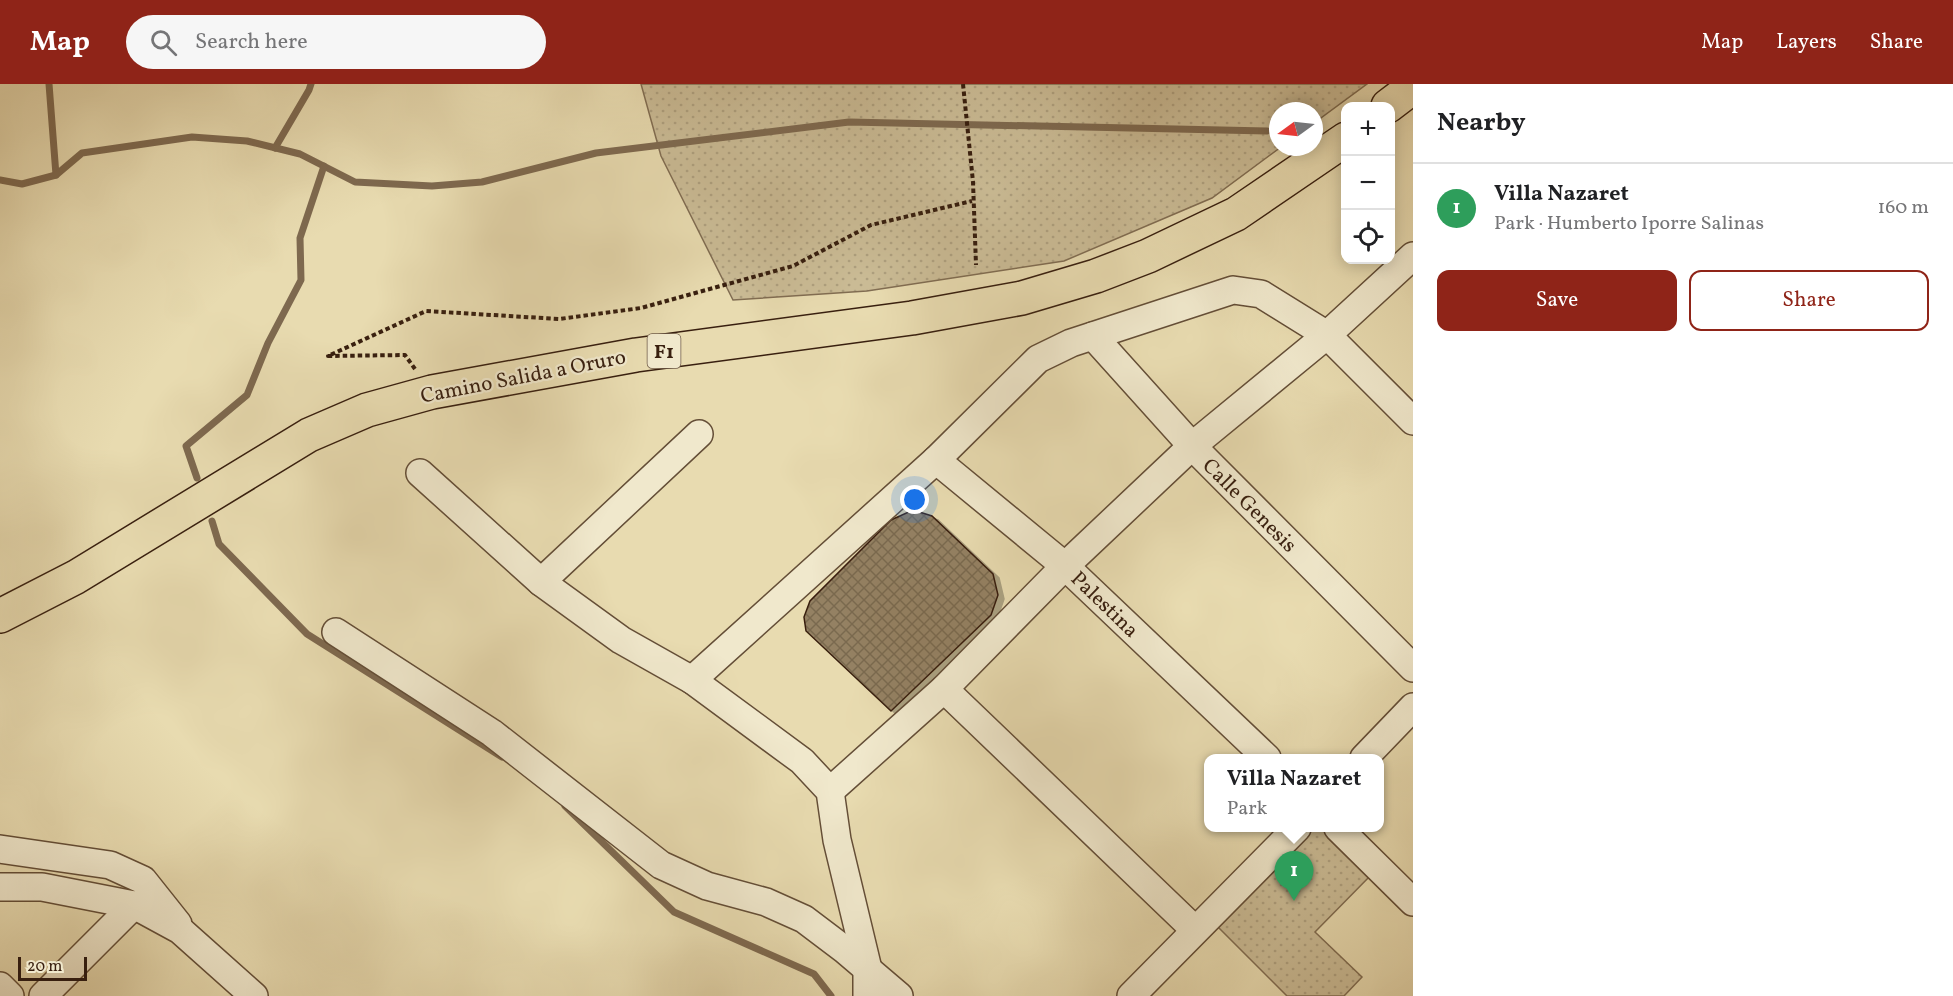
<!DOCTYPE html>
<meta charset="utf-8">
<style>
:root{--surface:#fff;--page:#f6f6f6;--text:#202124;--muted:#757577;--line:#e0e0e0;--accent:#8f2418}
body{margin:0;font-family:Vollkorn,serif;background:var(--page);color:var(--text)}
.controls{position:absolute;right:18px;top:18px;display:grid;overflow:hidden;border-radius:12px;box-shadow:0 3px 15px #0003}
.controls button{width:54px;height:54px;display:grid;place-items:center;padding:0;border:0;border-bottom:2px solid var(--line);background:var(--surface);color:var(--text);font:30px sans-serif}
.compass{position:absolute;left:1269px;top:18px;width:54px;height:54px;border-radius:50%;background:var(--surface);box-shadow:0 3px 15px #0003;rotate:255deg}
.scale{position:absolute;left:18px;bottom:15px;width:69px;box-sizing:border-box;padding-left:6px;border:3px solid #381f0f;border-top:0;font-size:16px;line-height:21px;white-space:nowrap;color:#381f0f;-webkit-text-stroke:4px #f0e8cc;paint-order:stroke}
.you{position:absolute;left:915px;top:416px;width:21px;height:21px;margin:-15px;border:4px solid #fff;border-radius:50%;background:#1a73e8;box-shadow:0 0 0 9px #1a73e833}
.badge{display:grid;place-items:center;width:39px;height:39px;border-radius:50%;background:var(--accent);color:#fff;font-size:20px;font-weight:700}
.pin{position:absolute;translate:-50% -50px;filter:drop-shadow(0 2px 3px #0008)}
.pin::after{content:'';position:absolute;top:32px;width:21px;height:18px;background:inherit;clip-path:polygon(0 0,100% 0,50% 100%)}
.popup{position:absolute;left:1204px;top:670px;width:180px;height:78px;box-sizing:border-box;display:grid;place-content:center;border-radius:12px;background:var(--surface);filter:drop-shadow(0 2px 4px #0005);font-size:20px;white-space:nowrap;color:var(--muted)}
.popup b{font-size:22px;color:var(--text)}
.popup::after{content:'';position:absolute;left:50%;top:100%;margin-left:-12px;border:12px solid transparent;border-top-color:var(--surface)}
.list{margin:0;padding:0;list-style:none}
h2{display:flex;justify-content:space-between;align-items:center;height:78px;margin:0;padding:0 24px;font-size:26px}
h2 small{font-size:20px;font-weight:400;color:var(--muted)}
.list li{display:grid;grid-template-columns:39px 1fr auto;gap:18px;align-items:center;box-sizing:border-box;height:90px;padding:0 24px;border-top:2px solid var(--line)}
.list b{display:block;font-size:22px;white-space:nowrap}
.list p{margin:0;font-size:20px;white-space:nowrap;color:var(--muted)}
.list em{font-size:20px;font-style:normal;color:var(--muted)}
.actions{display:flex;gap:12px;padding:18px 24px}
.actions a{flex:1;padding:14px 0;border:2px solid var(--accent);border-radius:12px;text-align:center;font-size:21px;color:var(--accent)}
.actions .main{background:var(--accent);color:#fff}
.icon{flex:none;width:33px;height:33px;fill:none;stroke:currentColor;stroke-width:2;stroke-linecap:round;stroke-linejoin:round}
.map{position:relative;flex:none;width:1413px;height:912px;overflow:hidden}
header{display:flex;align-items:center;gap:36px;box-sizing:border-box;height:84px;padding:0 30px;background:var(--accent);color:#fff}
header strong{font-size:28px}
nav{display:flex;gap:33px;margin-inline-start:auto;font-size:21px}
.search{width:420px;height:54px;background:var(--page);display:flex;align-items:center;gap:15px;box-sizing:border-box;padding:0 21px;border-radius:33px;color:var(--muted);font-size:22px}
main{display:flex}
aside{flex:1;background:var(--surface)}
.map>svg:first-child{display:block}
</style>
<header>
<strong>Map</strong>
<div class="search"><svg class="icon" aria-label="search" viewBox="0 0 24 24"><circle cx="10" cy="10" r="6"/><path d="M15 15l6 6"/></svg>Search here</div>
<nav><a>Map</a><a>Layers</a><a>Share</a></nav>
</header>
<main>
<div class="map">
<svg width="1413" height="912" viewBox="0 0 1413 912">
<defs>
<pattern id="park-dots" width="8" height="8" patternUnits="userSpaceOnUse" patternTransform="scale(1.5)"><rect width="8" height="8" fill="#cabb95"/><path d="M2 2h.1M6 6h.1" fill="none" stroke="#aea07f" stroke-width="1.8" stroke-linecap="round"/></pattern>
<pattern id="building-cross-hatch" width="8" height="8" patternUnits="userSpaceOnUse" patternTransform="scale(1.5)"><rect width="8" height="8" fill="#948163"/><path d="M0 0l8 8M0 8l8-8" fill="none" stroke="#7a6950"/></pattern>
<filter id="shadow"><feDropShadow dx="6" dy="4" stdDeviation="0" flood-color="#0004"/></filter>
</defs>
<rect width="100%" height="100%" fill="#e8dbb0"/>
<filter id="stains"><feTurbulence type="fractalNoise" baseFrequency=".00333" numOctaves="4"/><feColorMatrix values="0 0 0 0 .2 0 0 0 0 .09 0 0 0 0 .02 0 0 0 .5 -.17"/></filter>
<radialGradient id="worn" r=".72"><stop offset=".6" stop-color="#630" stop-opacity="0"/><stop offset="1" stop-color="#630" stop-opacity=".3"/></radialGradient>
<g fill="url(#park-dots)" stroke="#816d52" stroke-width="1.5">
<polygon points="641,0 1367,0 1314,39 1314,27 1278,27 1278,63 1281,63 1212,114 1064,177 867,207 733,216 661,72"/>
<polygon points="1313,744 1323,744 1371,791 1315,848 1362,893 1344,912 1287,912 1217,842"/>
</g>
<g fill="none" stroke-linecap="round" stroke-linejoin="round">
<g stroke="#7e694f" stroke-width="7">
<polyline points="49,0 56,91"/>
<polyline points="275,64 309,6 311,0"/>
<polyline points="0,96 22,100 56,91 82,69 192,53 247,57 300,70 355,98 432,102 482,98 596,69 849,38 1267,47"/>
<polyline points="197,394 186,362 247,311 268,259 301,196 300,154 324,82"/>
<polyline points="212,437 219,460 307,550 502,673"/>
<polyline points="565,722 674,828 814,890 831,912"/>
</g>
</g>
<polygon fill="url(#building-cross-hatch)" stroke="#381f0f" stroke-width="1.5" filter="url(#shadow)" points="913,426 932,432 993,490 998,511 991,531 891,627 806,547 804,533 810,517 891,436"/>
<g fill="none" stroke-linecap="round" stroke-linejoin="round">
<defs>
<g id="minor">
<polyline points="1093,252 1192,362 1413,584"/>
<polyline points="936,376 1065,482 1267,674"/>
<polyline points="420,389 541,498 621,556 692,596 802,677 830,707 837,756 867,881 867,912"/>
<polyline points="541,498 699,350"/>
<polyline points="336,548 492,649 661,781 707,802 766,818 804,835 845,866 899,912"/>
<polyline points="692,596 936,376 1038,275 1071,259 1233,206 1261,210 1327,251 1413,337"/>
<polyline points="944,605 1195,846"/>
<polyline points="1364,674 1413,623"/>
<polyline points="830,707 944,605 1065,482 1192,362 1327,251 1413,172"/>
<polyline points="1338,744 1413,818"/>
<polyline points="0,765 110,781 143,796 178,840"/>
<polyline points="0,803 42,803 134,821 180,846 254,912"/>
<polyline points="0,902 10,912"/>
<polyline points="43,912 134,821"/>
<polyline points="1131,912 1297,744"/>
</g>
<g id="trunk">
<polyline points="1388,22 1413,3"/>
<polyline points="0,532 76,493 309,351 367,326 432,308 636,271 912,234 1022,214 1096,192 1148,172 1236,130 1346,55"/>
</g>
</defs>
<use href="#minor" stroke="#644e37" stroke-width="30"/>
<use href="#trunk" stroke="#381f0f" stroke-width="36"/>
<g stroke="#381f0f" stroke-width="4" stroke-dasharray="4.5 3" stroke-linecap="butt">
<polyline points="963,0 973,98 976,181"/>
<polyline points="415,285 405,271 328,272 426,227 559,235 641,224 793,182 871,141 972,117"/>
</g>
<use href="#minor" stroke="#f0e8cc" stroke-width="27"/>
<use href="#trunk" stroke="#e8dbb0" stroke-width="33"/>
</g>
<g text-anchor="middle" stroke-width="4.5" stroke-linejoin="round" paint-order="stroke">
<rect fill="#f0e8cc" stroke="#6f5b48" stroke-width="1.5" x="647.5" y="250" width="33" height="34" rx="4.5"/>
<g font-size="20" font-weight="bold" fill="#381f0f">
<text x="664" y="274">F1</text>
</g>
<g font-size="21" fill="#381f0f" stroke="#f0e8cc">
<text transform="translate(523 292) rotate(-11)" y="7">Camino Salida a Oruro</text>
<text transform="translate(1250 421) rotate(45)" y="7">Calle Genesis</text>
<text transform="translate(1105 520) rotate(44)" y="7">Palestina</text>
</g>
</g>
<rect width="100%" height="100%" filter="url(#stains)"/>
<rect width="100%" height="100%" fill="url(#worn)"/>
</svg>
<div class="controls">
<button>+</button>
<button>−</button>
<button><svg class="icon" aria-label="locate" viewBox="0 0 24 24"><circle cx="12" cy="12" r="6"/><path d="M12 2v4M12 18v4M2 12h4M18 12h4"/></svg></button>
</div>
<svg class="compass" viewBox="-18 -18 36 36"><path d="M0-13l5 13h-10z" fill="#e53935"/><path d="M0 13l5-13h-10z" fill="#757577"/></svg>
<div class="scale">20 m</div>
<div class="you"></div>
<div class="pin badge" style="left:1294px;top:817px;background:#2e9e5b">1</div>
<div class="popup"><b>Villa Nazaret</b>Park</div>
</div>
<aside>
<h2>Nearby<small></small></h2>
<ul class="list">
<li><span class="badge" style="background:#2e9e5b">1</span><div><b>Villa Nazaret</b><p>Park · Humberto Iporre Salinas</p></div><em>160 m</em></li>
</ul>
<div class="actions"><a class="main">Save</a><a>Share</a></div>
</aside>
</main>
